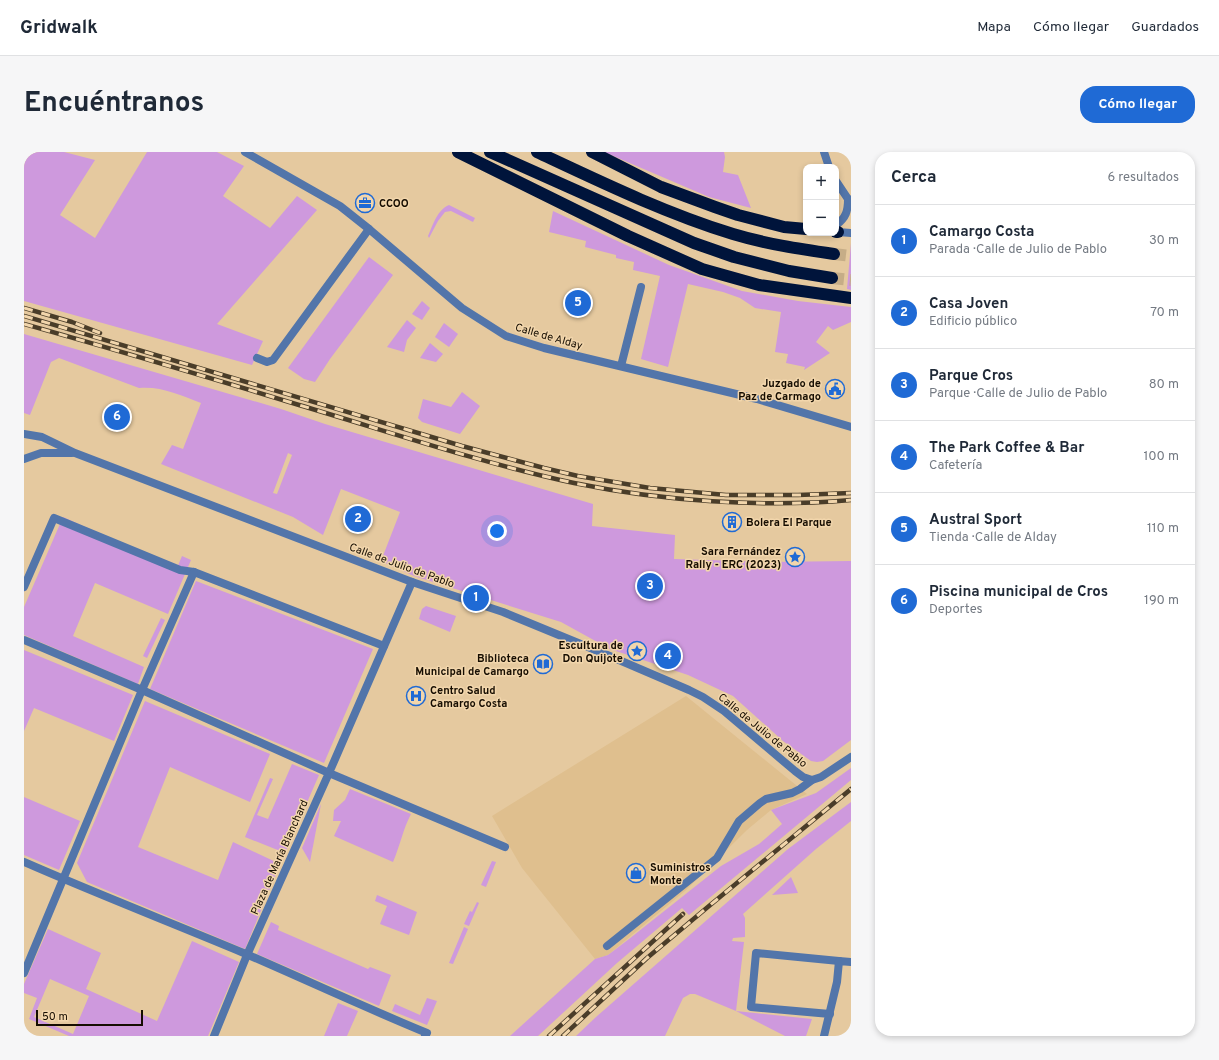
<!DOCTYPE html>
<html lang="es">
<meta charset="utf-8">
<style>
:root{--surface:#fff;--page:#f6f6f7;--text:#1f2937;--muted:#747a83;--line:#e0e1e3;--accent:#1f6ad5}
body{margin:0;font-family:Overpass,sans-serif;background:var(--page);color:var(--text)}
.controls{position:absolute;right:12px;top:12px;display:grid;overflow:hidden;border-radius:8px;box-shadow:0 2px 6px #0003}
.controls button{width:36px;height:36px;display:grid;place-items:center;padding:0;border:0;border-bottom:1px solid var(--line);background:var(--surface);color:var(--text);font:20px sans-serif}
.scale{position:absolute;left:12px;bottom:10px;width:107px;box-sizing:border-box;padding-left:4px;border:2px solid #160d01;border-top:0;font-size:11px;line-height:14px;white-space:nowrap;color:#160d01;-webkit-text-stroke:3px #f2d6ac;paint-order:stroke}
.you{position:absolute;left:473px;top:379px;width:14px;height:14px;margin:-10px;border:3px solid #fff;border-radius:50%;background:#1a73e8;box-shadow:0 0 0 6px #1a73e833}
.badge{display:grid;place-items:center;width:26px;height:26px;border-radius:50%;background:var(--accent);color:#fff;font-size:13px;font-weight:700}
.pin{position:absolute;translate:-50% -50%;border:2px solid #fff;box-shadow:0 1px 4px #0006}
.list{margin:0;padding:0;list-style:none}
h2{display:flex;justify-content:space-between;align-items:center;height:52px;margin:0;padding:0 16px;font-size:17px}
h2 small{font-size:13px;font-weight:400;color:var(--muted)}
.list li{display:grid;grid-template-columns:26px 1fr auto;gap:12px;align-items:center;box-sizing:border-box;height:72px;padding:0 16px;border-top:1px solid var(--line)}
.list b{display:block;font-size:15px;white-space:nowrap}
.list p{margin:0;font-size:13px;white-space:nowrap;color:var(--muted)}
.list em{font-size:13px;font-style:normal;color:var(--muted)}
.map{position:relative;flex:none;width:827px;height:884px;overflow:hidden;border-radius:16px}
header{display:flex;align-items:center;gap:24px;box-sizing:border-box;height:56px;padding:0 20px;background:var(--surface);border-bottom:1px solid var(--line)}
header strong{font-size:19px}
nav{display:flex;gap:22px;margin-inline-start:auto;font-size:14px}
.intro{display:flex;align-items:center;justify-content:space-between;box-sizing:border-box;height:96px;padding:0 24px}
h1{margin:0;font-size:28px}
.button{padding:10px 18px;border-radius:16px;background:var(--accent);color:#fff;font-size:14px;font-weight:700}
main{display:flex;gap:24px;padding:0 24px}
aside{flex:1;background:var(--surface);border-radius:16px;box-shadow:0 2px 6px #0003}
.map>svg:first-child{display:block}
</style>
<header>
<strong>Gridwalk</strong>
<nav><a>Mapa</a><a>Cómo llegar</a><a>Guardados</a></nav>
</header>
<div class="intro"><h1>Encuéntranos</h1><a class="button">Cómo llegar</a></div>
<main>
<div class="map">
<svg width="827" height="884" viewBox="0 0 827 884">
<rect width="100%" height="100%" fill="#e5c99f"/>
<polygon fill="#dfbf8e" points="662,544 783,642 747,658 723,678 661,739 584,803 571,807 498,716 468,664"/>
<g fill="#ce99dd" fill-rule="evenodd">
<polygon points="0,0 40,0 71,8 36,63 71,86 123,0 193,0 220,14 199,44 246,76 273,44 293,58 193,172 239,189 228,213 0,149"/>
<polygon points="580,0 700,0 701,5 699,20 714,23 727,56 685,45"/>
<path d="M 425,53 L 451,66 L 449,70 L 427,59 L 421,60 L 414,69 L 405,86 L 404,84 C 409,73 413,58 425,53 Z"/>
<polygon points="529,59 645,113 718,139 774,149 827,155 827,170 809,178 804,174 792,190 806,201 780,218 781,215 762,211 764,202 751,200 757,160 731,156 716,146 699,140 664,132 644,215 617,207 636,124 609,118 610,110 592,106 592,103 561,95 562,89 525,80"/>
<polygon points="827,91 827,138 823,137"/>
<polygon points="345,105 369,123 306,207 291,230 280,227 264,216"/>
<polygon points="398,149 406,156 398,168 388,162"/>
<polygon points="383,168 392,176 383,188 380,200 363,195"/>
<polygon points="420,171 434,182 425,195 411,185"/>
<path d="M 0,182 L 257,257 L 301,272 L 569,352 L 568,374 L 651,383 L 650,407 L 744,410 L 827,409 L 827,588 L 799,609 L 793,610 L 787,609 L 759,589 L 709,544 L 664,523 L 586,497 L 537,470 L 390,424 L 357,409 L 376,360 L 317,337 L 299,383 L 269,365 L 137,312 L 148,293 L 159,297 L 177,251 C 156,243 137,234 115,236 L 35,206 L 27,210 L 6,263 L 0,261 ZM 264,301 L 268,303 L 253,342 L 249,341 Z"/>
<polygon points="406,191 419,202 412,210 396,206"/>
<polygon points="438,240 456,254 436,282 398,270 394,266 399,247 427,255"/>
<polygon points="39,365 153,416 158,404 167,408 144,462 71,431 49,484 120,515 114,532 0,483 0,455"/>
<polygon points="172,429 349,497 300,611 126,537"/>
<polygon points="402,454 432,464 426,480 395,467 398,457"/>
<polygon points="137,466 141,468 123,506 119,504"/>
<polygon points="0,498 109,543 90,589 10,556 0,579"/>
<polygon points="121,549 246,602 226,650 146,615 114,695 194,728 209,690 256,712 221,797 63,730 53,711"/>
<polygon points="268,612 295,623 261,701 221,685 246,626 249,627 233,663 244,667"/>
<polygon points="827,616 827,628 665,763 658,756 593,811 514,884 486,884 571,807 584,803 605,787 697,714 735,692 758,672 747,658 792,641"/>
<path d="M 326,637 L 387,662 C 379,677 376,694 369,710 L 310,684 L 317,669 L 309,669 L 310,658 L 321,648 Z"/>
<polygon points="0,645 56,669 35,718 0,703"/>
<polygon points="827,650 827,669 792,697 719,762 721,766 721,785 709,786 708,789 720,790 712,859 788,867 782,884 761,884 712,859 671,842 666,842 659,846 641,884 552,884 572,865 764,697"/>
<polygon points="297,652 286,710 278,696"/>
<polygon points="468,709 472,710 462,735 457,733"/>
<polygon points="767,725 774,741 748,743"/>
<polygon points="353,743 393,760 385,783 356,772 363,754 351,749"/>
<polygon points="453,750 455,751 445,774 440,772 446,759 448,760"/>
<polygon points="247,770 255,774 254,778 344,817 346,815 367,823 355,854 233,802"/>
<polygon points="440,775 444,777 429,812 425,811"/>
<path d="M 24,777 L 77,801 L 62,837 L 133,869 L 168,789 L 215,810 L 184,884 L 45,884 L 5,867 L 13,846 L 0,841 L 0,832 ZM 26,827 L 65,844 L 49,882 L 10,865 Z"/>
<polygon points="403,846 413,849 403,873 368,859 371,852 396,863"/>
<polygon points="314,851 334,859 323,884 300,884"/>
</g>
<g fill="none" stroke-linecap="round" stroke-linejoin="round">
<g stroke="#c6ad87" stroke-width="12" stroke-dasharray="12 6" stroke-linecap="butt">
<polyline points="810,102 827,104"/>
<polyline points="808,126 827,128"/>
</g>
<g stroke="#5275aa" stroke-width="8">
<polyline points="0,435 30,366 156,418 170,420 360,494"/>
<polyline points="0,488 118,538 305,621 223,803 190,884"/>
<path d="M 0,710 C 73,742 148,771 222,802 C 282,828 342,856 403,881 L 401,884"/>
<polyline points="0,821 118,538 170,420"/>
</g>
<g stroke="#5275aa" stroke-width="8">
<polyline points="221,0 316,54 345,77 438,156 482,184 520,196 733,247 827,275"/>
<polyline points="800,0 805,15"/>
<polyline points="812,29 826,50"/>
<path d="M 812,73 C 822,66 824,59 824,47"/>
<polyline points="814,80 827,81"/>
<polyline points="233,206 243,210 249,208 345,77"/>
<polyline points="597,214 617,135"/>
<polyline points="0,282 18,285 51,301 388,430 479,460 581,502 665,538 679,545 700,559 771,619 779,625 788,628"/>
<polyline points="0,307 17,301 48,301"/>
<polyline points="388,430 305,621 481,695"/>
<polyline points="583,794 693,706 715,669 736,651 742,647 768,641 776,637 788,628 797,625 827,605"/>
<polyline points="806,862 727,855 732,801 815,809"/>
<polyline points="800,884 813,830 815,809 827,810"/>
</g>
<g stroke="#00143b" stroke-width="12">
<polyline points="434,0 604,84 678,117 735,133 827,146"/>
<polyline points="466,0 670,91 710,105 765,119 808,126"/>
<path d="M 513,0 C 577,30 641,61 709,82 C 742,92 776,97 810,102"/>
<polyline points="568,0 637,35 691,55 714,63 760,75 782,77"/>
<polyline points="812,80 814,80"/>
</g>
<defs>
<g id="rail">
<polyline points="0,156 48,170 76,181"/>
<polyline points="0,164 438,294 520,316 554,324 626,336 702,343 774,343 827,341"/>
<path d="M 0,172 C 92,198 183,225 275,253 C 366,280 457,311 550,331 C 637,349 739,356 827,348"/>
<polyline points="525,884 659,762"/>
<polyline points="539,884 623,806 685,754 827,637"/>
</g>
</defs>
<use href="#rail" stroke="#4a3d29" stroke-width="4.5"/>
<use href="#rail" stroke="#f2d6ac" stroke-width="3" stroke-dasharray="9" stroke-linecap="butt"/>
</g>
<defs>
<symbol id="office-ring" viewBox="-11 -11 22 22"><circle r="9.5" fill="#f2d6ac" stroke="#1f6ad5" stroke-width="1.5"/><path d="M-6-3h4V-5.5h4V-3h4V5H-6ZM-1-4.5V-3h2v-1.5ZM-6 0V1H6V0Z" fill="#1f6ad5"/></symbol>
<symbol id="civic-ring" viewBox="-11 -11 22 22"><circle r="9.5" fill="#f2d6ac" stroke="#1f6ad5" stroke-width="1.5"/><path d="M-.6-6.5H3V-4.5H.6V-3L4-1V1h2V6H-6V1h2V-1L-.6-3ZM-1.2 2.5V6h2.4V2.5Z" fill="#1f6ad5"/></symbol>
<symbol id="building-ring" viewBox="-11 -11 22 22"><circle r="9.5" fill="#f2d6ac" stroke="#1f6ad5" stroke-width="1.5"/><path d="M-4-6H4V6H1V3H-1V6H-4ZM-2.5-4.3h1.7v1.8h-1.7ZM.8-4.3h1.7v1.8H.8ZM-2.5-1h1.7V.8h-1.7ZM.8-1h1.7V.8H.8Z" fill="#1f6ad5"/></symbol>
<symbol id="sight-ring" viewBox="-11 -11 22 22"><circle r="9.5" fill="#f2d6ac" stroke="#1f6ad5" stroke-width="1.5"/><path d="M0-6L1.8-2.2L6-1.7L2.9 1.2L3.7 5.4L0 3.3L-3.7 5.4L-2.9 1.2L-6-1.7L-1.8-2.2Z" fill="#1f6ad5"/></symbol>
<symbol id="library-ring" viewBox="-11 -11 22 22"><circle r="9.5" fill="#f2d6ac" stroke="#1f6ad5" stroke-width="1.5"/><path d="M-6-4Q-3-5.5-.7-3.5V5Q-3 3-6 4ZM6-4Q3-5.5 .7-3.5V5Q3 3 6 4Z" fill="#1f6ad5"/></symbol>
<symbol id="hospital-ring" viewBox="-11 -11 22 22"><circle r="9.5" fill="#f2d6ac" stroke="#1f6ad5" stroke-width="1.5"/><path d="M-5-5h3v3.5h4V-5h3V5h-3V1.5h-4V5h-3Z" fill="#1f6ad5"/></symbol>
<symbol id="shop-ring" viewBox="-11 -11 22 22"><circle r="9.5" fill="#f2d6ac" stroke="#1f6ad5" stroke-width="1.5"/><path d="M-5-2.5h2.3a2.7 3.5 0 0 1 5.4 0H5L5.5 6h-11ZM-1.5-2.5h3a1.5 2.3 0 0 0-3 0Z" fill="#1f6ad5"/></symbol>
</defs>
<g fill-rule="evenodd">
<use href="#office-ring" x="330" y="40" width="22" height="22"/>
<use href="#civic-ring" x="800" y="226" width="22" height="22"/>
<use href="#building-ring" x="697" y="359" width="22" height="22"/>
<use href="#sight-ring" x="760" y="394" width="22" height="22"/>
<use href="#sight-ring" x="602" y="488" width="22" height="22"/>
<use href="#library-ring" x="508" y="501" width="22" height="22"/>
<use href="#hospital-ring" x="381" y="533" width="22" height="22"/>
<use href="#shop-ring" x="601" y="710" width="22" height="22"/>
</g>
<g text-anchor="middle" stroke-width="3" stroke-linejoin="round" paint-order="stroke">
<g font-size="11" font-weight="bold" fill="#160d01" stroke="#f2d6ac" text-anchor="start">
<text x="355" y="55">CCOO</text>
<text x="797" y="235" text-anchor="end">Juzgado de<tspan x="797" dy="13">Paz de Carmago</tspan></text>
<text x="722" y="374">Bolera El Parque</text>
<text x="757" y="403" text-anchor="end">Sara Fernández<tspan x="757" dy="13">Rally - ERC (2023)</tspan></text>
<text x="599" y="497" text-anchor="end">Escultura de<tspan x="599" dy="13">Don Quijote</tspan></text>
<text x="505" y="510" text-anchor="end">Biblioteca<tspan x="505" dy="13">Municipal de Camargo</tspan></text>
<text x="406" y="542">Centro Salud<tspan x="406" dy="13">Camargo Costa</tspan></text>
<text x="626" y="719">Suministros<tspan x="626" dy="13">Monte</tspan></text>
</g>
<g font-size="11" fill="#160d01" stroke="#f2d6ac">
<text transform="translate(525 184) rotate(16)" y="4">Calle de Alday</text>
<text transform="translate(378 413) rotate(20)" y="4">Calle de Julio de Pablo</text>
<text transform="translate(739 578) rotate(39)" y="4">Calle de Julio de Pablo</text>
<text transform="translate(255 705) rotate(-66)" y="4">Plaza de María Blanchard</text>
</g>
</g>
</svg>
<div class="controls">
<button>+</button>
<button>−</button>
</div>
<div class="scale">50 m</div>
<div class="you"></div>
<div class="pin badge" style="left:452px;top:446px">1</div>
<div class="pin badge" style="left:334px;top:367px">2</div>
<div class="pin badge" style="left:626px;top:434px">3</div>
<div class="pin badge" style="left:644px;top:504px">4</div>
<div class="pin badge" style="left:554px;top:151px">5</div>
<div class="pin badge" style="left:93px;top:265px">6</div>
</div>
<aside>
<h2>Cerca<small>6 resultados</small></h2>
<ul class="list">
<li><span class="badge">1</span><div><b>Camargo Costa</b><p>Parada · Calle de Julio de Pablo</p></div><em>30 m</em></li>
<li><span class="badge">2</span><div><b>Casa Joven</b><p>Edificio público</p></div><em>70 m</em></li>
<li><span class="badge">3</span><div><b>Parque Cros</b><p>Parque · Calle de Julio de Pablo</p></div><em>80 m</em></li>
<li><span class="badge">4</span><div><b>The Park Coffee &amp; Bar</b><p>Cafetería</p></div><em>100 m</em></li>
<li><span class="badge">5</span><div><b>Austral Sport</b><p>Tienda · Calle de Alday</p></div><em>110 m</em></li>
<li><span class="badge">6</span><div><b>Piscina municipal de Cros</b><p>Deportes</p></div><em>190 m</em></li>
</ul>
</aside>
</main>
